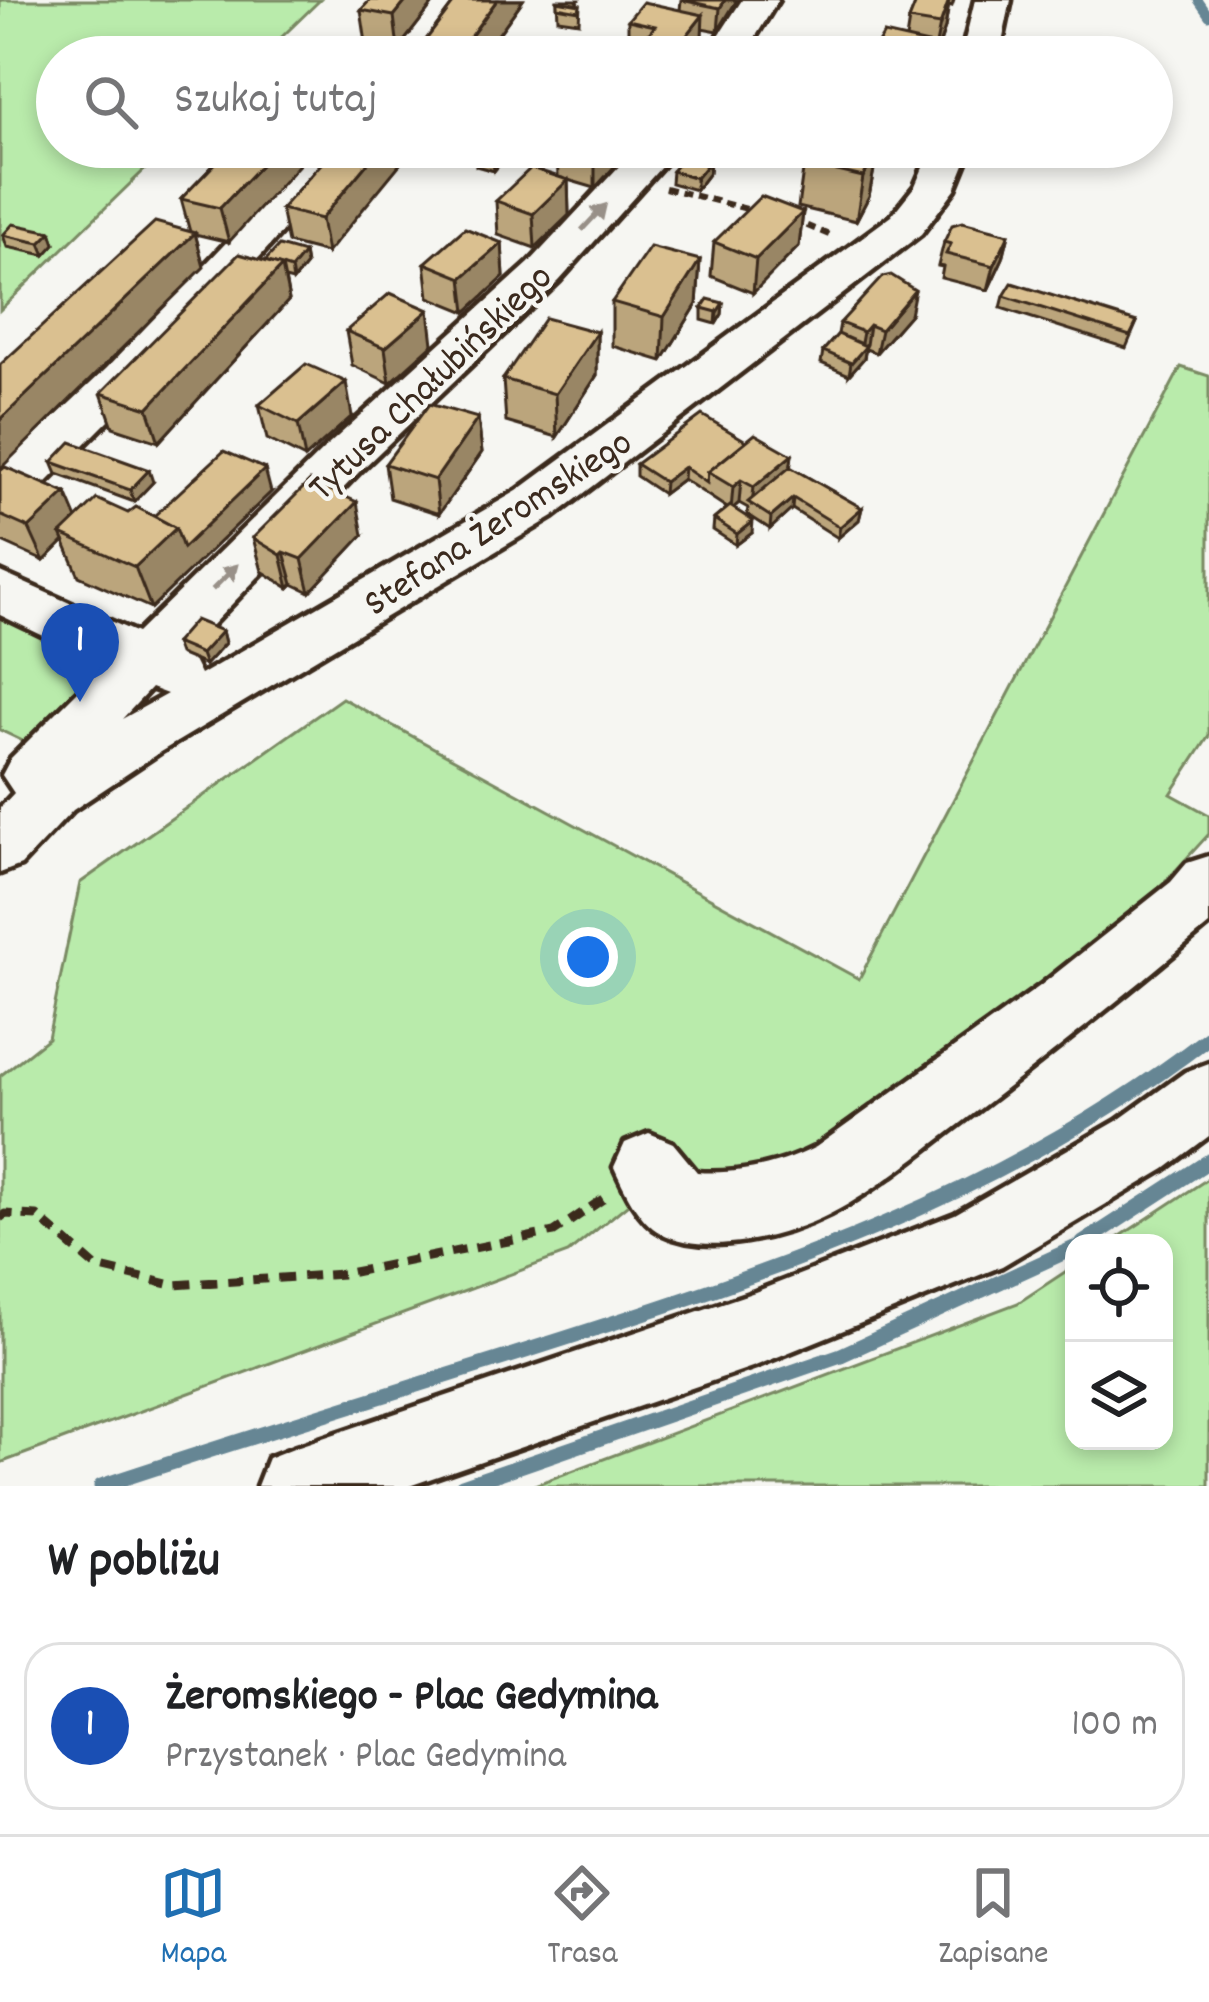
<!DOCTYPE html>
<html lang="pl">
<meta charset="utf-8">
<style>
:root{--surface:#fff;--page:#f2f2f2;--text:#202124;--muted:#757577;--line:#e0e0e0;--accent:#1f6fb2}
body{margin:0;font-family:Dekko,sans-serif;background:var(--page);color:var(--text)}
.controls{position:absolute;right:36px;bottom:36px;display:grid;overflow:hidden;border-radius:24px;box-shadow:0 6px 18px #0003}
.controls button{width:108px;height:108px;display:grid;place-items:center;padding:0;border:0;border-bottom:3px solid var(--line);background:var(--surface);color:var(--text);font:60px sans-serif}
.you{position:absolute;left:588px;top:957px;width:42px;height:42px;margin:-30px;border:9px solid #fff;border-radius:50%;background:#1a73e8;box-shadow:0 0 0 18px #1a73e833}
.badge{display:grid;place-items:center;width:78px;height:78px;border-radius:50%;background:var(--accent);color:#fff;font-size:39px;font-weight:700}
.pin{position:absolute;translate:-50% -99px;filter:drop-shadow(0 3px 6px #0008)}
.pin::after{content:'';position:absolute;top:63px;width:42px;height:36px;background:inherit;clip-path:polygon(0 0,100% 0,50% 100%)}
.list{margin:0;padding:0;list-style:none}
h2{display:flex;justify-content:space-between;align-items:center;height:156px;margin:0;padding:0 48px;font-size:51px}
h2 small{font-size:39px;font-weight:400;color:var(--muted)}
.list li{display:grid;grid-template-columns:78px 1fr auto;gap:36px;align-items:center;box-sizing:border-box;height:168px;margin:0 24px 24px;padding:0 24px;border:3px solid var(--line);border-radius:36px}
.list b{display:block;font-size:45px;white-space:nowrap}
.list p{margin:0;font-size:39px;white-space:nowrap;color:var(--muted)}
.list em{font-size:39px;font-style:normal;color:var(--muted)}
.icon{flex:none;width:66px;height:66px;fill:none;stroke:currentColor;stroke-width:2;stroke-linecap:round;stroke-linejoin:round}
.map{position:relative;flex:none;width:1209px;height:1486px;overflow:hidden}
.search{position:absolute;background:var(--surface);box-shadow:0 6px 18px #0003;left:36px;right:36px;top:36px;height:132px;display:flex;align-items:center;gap:30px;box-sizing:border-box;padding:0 42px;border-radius:66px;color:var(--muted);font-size:45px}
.sheet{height:348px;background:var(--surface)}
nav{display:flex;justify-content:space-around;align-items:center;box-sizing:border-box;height:168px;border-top:3px solid var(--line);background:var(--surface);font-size:33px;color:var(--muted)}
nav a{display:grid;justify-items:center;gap:6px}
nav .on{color:var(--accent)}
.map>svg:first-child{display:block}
</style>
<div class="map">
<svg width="1209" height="1486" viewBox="0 0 1209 1486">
<rect width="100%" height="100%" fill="#f6f6f2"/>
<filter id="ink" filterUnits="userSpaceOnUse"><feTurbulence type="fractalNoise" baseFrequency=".00833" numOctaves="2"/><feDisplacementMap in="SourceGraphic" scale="24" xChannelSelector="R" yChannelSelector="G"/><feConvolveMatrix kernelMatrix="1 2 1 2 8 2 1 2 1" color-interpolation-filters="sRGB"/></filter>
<g filter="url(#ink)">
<g fill="#b9ebab" stroke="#7a8a64" stroke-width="3">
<polygon points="0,0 320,0 261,57 57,57 57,147 168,147 0,310"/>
<polygon points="1181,367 1209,376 1209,736 1171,794 1209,815 1209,834 1087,967 779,1199 649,1187 568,1253 0,1463 0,1076 48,1038 80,883 342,698 859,979"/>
<polygon points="0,615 106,664 27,743 0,730"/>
<polygon points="1209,1178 1209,1486 532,1486 1018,1303 1074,1266 1074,1441 1164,1441 1164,1243 1110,1243"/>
</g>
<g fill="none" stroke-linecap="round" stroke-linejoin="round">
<polyline stroke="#668694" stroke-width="9" points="1198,0 1209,16"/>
<g stroke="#668694" stroke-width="15">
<polyline points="1083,1243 1209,1161"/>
<path d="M 101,1486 C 245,1438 390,1394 535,1348 C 780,1270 1003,1196 1209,1037"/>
<polyline points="462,1486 841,1355 1074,1248"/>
</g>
<defs>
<g id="minor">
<polygon points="434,0 470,0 429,57 391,57"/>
<polygon points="742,0 778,0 743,57 705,57"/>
<polygon points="975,0 1011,0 999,57 961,57"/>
<polygon points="317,147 359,147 139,390 18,511 0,516 0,469 107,368"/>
<path d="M 637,147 L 679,147 L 559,281 L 361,470 L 183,655 L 192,659 L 200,675 L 517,491 L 891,216 L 915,186 L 932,147 L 972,147 L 955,189 L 921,234 L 553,517 L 160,752 L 73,810 L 21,865 L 0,873 L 0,808 L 14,793 L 2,775 L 11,758 L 104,665 L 0,615 L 0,572 L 137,633 L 327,446 L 529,263 ZM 151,688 L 167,694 L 122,719 Z"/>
<path d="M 1209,856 L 1209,925 C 1129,992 1048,1057 965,1120 C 921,1153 879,1189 830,1214 C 784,1237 709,1257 661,1233 C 639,1222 624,1189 614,1167 L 625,1143 L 649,1133 L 673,1143 L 697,1172 C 737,1175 781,1165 816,1147 L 1040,986 L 1171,882 L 1187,863 Z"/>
<polygon points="1209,1063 1209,1136 1165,1169 1002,1266 755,1366 409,1486 257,1486 268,1458 296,1447 755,1292 955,1214 1117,1121 1185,1072"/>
</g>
</defs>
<use href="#minor" stroke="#3b2a1e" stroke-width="9"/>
<g stroke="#3b2a1e" stroke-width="6" stroke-dasharray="9 6" stroke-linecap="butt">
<polyline points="665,188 755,211"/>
<polyline points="793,220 834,237"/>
</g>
<polyline stroke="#3b2a1e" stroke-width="9" stroke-dasharray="15 10" stroke-linecap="butt" points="0,1218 5,1214 37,1216 96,1267 172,1285 343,1274 554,1232 609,1195"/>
<use href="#minor" fill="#f6f6f2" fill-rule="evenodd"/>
</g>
<g fill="#bba57c" stroke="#3b2a1e" stroke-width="3">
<polygon points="436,0 398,49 366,43 361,10"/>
<polygon points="456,0 523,0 482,57 420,57 419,49"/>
<polygon points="557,0 579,0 576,4 580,5 579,22 558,19"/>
<polygon points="681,0 737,0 718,31 702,28 701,57 598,57 628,56 628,20 680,10"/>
<polygon points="917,0 954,0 952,6 949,5 945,28 935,57 870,57 871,55 906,39 909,20"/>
<polygon points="231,147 229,242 195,234 204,267 190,232 181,199"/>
<polygon points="336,147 327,253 288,243 281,209"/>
<polygon points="484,147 501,147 499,165 494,171 476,166 475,154"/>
<polygon points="563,147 624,147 624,156 595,188 558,177 557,153"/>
<polygon points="707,147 730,147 727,152"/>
<polygon points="797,147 853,147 877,153 869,196 856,221 798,207 804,163 807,158 796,155"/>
<polygon points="710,161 709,173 696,190 671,183 672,171"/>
<polygon points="568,180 569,215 535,248 498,235 496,201"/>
<polygon points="803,212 799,246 753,293 711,276 714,242"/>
<polygon points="51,232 55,244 45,255 7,247 3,235"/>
<polygon points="1009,234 1003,258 988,290 941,278 943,267 938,266 944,242"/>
<polygon points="502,243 504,277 466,312 429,297 425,263"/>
<polygon points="304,253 306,265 293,281 285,279 289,300 159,442 113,427 101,393 265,261"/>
<polygon points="700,260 697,304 662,361 612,346 612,302"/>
<polygon points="1004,296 1137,322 1126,348 1001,308"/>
<polygon points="723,303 722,314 716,324 702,320 702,308"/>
<polygon points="910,314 876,353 866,349 864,358 849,375 821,363 823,351 838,334 840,323"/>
<polygon points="346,331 433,344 390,383 352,365"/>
<polygon points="597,332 597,375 557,437 506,422 503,379"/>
<polygon points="259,405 352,416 305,458 267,439"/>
<polygon points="478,418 482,452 439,514 390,498 385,464"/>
<polygon points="746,441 792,455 790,467 862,508 859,520 838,538 792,509 770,529 747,514 748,508 739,503 733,508 752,533 736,545 713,530 714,519 727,508 683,479 663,494 636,476 636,464"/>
<polygon points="52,462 153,482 134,502 57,474"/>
<polygon points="0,471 77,519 128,513 154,516 271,492 151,608 79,576 64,541 44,561 0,541"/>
<polygon points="363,535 310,592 293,584 289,588 262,571 253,538"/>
<polygon points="222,631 225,643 205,665 179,654 175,643"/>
</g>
<g fill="#998665" stroke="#3b2a1e" stroke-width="3">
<polygon points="407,0 436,0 398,49 394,16"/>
<polygon points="497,0 523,0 482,57 456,57"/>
<polygon points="725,0 737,0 718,31 720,8"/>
<polygon points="949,0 945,28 935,57 931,57 935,49 940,25"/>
<polygon points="703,15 701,57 670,57"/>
<polygon points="278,147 315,147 229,242 220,208"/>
<polygon points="381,147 414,147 327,253 321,219"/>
<polygon points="499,147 501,147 501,157 499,160 499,165 494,171 493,159 494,152"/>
<polygon points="611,147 624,147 624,156 595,188 595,165"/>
<polygon points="877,153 869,196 856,221 863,177"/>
<polygon points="710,161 709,173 696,190 696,178"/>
<polygon points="568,180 569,215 535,248 533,214"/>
<polygon points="803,212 799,246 753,293 756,259"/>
<polygon points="51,232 55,244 45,255 40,243"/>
<polygon points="195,233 204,267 0,469 0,420"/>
<polygon points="1009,234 1003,258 988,290 994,266"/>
<polygon points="502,243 504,277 466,312 462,278"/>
<polygon points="304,253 306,265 293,281 291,269"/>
<polygon points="700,260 697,304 662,361 664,317"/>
<polygon points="282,266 289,300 159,442 148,408"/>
<polygon points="915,290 910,314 876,353 881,330"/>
<polygon points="723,303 722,314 716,324 717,312"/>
<polygon points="429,310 433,344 390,383 385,348"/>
<polygon points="869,325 864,358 849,375 851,363 859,354 863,332"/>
<polygon points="597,332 597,375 557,437 555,394"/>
<polygon points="346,382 352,416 305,458 298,424"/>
<polygon points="478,418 482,452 439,514 435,480"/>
<polygon points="792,455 789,478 752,504 754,487"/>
<polygon points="684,467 683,479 663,494 664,482"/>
<polygon points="265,469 271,492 151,608 135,567 176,528"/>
<polygon points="149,470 153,482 134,502 130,490"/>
<polygon points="741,480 739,503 731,510 733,487"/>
<polygon points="66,493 80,526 61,534 64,541 44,561 29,528"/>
<polygon points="793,498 792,509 770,529 771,517"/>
<polygon points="357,502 363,535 310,592 302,559"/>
<polygon points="862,508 859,520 838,538 840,527"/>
<polygon points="753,521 752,533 736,545 737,534"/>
<polygon points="284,552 293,584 289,588 281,555"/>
<polygon points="222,631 225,643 205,665 201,654"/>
</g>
<g fill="#dac090" stroke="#3b2a1e" stroke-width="3">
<polygon points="370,0 407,0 394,16 361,10"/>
<polygon points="456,0 497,0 456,56 419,49"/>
<polygon points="681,0 725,0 720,8"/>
<polygon points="917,0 949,0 940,25 909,20"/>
<polygon points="557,1 580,5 579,11 557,7"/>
<polygon points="643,2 703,15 670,57 598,57 603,51 630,57 655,26 628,20"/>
<polygon points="884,34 937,46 931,57 880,57 871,55"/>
<polygon points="331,41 367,48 359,57 316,57"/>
<polygon points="1020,45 1063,51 1061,57 1016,57"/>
<polygon points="231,147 278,147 220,208 181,199"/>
<polygon points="336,147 381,147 321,219 281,209"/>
<polygon points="484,147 499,147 494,152 498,153 493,159 475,154"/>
<polygon points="563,147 611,147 595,165 557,153"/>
<polygon points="814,147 853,147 877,153 863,177 804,163"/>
<polygon points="686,154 710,161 696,178 672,171"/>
<polygon points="531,168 568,180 533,214 496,201"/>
<polygon points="761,196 803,212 756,259 714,242"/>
<polygon points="155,222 195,233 0,420 0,365"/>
<polygon points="962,222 1009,234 994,266 946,254 951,244 944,242 952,225"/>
<polygon points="13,224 51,232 40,243 3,235"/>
<polygon points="465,228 502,243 462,278 425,263"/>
<polygon points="279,246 304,253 291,269 265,261"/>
<polygon points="650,247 700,260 664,317 612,302"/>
<polygon points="239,254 282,266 148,408 101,393"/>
<polygon points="891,275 915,290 881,330 869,325 863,332 840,323 882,277"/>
<polygon points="1012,283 1137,322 1130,336 1004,296"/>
<polygon points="390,293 429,310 385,348 346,331"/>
<polygon points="708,299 723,303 717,312 702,308"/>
<polygon points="545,318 597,332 555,394 503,379"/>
<polygon points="838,334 866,346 851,363 823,351"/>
<polygon points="306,364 346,382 298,424 259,405"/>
<polygon points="429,404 478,418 435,480 385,464"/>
<polygon points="702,415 746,441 708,472 707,483 684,467 664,482 636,464"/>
<polygon points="755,434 792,455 754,487 741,480 733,487 708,472"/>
<polygon points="71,442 149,470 130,490 52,462"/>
<polygon points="224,451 265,469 183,548 176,528 154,516"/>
<polygon points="5,467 66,493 29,528 0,515 0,471"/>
<polygon points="790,467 862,508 840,527 793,498 771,517 748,502"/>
<polygon points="310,481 357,502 302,559 284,552 281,555 253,538"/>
<polygon points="97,499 128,513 136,507 176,528 135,567 61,534"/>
<polygon points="730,506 753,521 737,534 714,519"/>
<polygon points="195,620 222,631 201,654 175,643"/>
</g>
<defs><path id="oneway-solid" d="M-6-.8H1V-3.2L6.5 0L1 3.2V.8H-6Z" transform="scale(3)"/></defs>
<g fill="#989088">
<use href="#oneway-solid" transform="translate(594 217) rotate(-47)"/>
<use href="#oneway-solid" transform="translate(225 577) rotate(-45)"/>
</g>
</g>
<g text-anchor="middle" stroke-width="9" stroke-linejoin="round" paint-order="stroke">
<g font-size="39" fill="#3b2a1e" stroke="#f6f6f2">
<text transform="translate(428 380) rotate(-44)" y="14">Tytusa Chałubińskiego</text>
<text transform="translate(496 520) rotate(-33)" y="14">Stefana Żeromskiego</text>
</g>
</g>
</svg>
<div class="controls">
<button><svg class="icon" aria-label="locate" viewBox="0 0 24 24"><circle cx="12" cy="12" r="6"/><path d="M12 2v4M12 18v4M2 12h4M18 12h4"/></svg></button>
<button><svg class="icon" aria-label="layers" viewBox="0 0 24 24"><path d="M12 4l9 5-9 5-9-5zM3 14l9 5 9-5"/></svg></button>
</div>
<div class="you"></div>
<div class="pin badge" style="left:80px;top:702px;background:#1a4fb4">1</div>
<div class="search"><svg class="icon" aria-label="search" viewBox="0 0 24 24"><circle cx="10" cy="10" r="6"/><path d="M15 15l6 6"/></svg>Szukaj tutaj</div>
</div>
<section class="sheet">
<h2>W pobliżu<small></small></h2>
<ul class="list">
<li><span class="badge" style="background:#1a4fb4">1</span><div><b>Żeromskiego - Plac Gedymina</b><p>Przystanek · Plac Gedymina</p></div><em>100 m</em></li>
</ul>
</section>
<nav>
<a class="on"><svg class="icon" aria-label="map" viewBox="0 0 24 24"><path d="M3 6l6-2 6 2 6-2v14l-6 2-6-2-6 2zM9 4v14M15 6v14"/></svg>Mapa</a>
<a><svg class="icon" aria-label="directions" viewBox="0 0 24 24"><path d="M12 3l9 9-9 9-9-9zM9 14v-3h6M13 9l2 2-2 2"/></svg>Trasa</a>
<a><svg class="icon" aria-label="saved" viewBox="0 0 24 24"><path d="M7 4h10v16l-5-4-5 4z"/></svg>Zapisane</a>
</nav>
